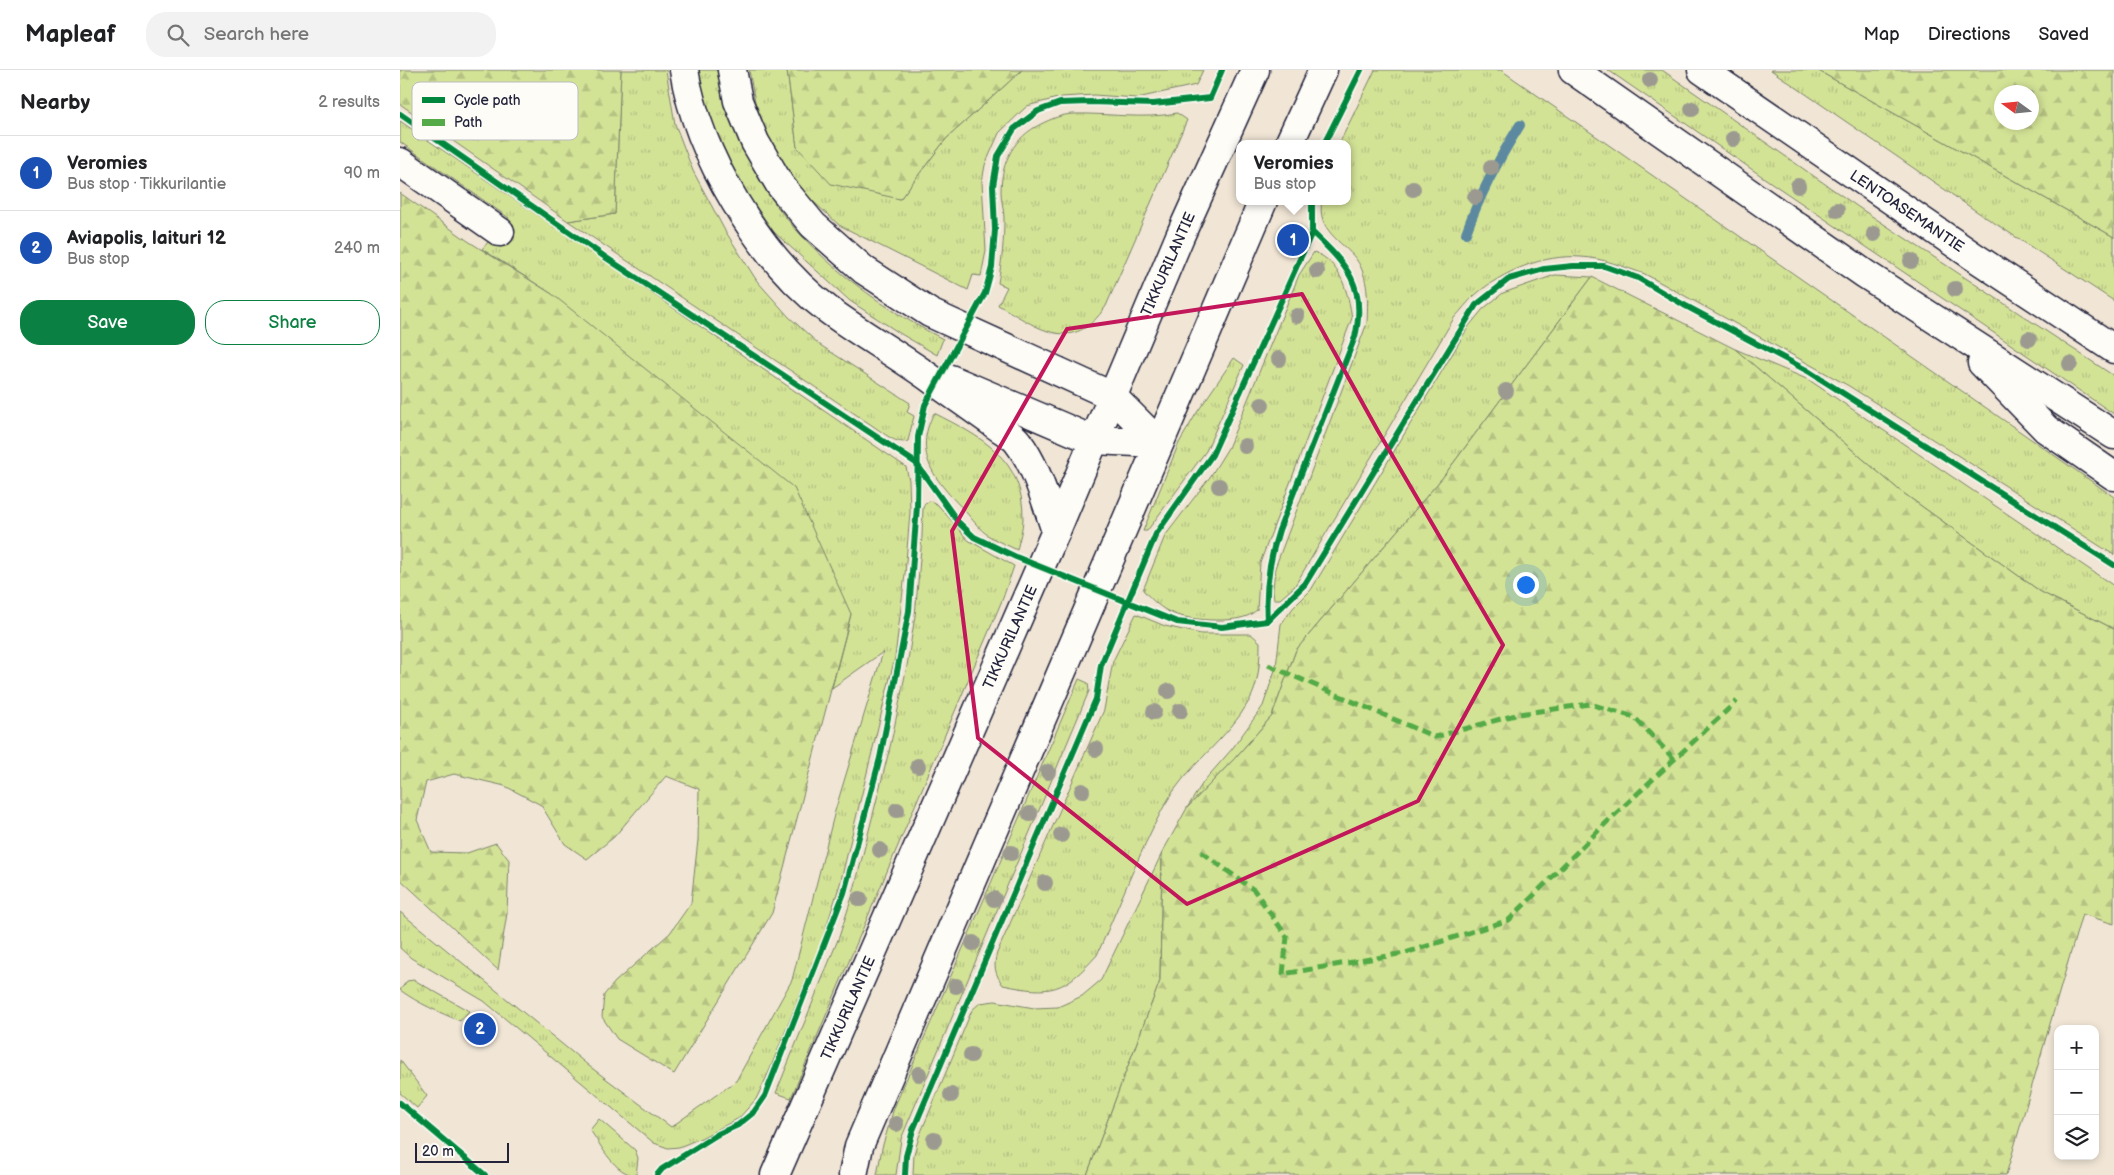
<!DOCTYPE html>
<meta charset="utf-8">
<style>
:root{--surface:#fff;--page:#f2f2f2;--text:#202124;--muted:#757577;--line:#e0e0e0;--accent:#0b8043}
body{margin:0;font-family:"Balsamiq Sans",sans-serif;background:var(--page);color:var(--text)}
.controls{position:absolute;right:15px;bottom:15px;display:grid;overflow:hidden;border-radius:10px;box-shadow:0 2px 8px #0003}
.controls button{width:45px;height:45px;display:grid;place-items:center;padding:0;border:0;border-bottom:1px solid var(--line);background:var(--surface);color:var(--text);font:25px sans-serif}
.compass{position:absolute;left:1594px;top:15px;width:45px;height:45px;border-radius:50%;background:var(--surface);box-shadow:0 2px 8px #0003;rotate:285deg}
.scale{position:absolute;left:15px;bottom:12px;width:94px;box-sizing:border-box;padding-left:5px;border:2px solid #22223b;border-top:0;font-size:14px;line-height:18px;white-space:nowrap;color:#22223b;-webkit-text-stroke:4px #fdfcf7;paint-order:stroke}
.you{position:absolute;left:1125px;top:514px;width:18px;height:18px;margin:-12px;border:4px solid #fff;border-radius:50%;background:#1a73e8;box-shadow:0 0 0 8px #1a73e833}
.badge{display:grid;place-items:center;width:32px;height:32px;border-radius:50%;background:var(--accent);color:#fff;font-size:16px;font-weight:700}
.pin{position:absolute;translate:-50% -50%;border:2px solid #fff;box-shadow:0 1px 5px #0006}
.popup{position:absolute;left:836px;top:70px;width:115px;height:65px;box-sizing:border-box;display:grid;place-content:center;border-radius:10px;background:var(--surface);filter:drop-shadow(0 1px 4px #0005);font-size:16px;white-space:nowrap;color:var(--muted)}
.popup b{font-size:19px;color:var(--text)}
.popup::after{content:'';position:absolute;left:50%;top:100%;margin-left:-10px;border:10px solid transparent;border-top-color:var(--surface)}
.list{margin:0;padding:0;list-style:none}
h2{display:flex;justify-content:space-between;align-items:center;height:65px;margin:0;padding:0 20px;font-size:21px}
h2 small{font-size:16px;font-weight:400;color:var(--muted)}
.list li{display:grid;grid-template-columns:32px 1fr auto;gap:15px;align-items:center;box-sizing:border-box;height:75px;padding:0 20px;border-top:1px solid var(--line)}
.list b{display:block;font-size:19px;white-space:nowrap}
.list p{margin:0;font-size:16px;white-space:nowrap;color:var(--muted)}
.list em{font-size:16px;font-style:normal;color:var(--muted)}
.actions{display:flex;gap:10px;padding:15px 20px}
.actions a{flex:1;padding:11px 0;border:1px solid var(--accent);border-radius:20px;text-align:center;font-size:18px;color:var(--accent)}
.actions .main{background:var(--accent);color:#fff}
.icon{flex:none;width:28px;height:28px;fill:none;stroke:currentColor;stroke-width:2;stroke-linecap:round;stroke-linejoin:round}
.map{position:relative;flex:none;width:1714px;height:1105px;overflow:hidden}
header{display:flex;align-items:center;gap:30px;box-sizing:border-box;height:70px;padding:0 25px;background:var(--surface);border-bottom:1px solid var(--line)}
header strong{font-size:24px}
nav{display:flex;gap:28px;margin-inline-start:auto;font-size:18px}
.search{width:350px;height:45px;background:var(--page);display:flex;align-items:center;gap:12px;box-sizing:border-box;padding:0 18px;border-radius:20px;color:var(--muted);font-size:19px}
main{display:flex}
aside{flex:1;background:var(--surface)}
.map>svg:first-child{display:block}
</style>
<header>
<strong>Mapleaf</strong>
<div class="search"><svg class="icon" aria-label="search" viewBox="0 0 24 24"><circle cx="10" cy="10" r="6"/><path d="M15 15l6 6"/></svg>Search here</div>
<nav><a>Map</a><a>Directions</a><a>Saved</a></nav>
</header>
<main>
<aside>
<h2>Nearby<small>2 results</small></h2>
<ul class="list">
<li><span class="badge" style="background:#1a4fb4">1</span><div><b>Veromies</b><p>Bus stop · Tikkurilantie</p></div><em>90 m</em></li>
<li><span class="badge" style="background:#1a4fb4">2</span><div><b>Aviapolis, laituri 12</b><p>Bus stop</p></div><em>240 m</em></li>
</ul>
<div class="actions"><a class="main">Save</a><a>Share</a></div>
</aside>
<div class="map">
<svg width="1714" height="1105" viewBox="0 0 1714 1105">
<defs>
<pattern id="grass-tufts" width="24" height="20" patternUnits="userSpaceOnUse" patternTransform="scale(1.25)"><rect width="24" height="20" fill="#d3e396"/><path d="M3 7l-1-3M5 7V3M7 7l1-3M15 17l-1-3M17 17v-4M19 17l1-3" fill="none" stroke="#b5c282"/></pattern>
<pattern id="forest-firs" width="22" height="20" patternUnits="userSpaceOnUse" patternTransform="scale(1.25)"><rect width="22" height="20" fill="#d3e396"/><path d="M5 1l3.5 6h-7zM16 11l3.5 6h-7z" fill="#b5c282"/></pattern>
</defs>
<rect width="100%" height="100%" fill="#f1e6d6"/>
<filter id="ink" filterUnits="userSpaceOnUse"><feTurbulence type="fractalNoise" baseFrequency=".02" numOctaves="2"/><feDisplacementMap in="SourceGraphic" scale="10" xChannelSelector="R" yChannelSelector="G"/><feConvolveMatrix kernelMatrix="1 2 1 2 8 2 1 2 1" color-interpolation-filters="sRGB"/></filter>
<g filter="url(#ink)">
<g fill="url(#grass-tufts)" stroke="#7a8268">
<path d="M 221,0 L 266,0 L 275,54 L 293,101 L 324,159 L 357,211 L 389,247 L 420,275 L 510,333 L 507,342 L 514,346 L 508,371 C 497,375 485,364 476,358 L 168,151 L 215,144 Z"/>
<path d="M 295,0 L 320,0 C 322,29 332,54 345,80 C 350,91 355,103 362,114 C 402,180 475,235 543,269 L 537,285 L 501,264 L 450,231 L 374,162 L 337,110 L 310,50 Z"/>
<polygon points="349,0 387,0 397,77 500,129 546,69 622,0 803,0 796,15 737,28 694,25 661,27 627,36 599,63 585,95 582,112 586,181 581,206 573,205 568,220 439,155 404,123 371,76 355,32"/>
<path d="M 975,0 L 1101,0 L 1714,427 L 1714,485 L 1449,316 L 1245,204 C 1224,197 1203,188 1181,187 C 1144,184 1103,201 1075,225 C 1067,232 1061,241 1054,248 L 894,517 L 880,529 L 874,529 L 873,520 L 875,498 L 967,253 C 968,232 969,207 956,189 C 942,171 916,160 922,131 L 947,131 L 947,74 L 939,74 Z"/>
<polygon points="1208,0 1262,0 1458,137 1714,306 1714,344 1376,116"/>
<polygon points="1371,0 1417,0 1714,167 1714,231 1576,141"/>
<path d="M 777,43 L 787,50 L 706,236 C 672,286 639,258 598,235 L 607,217 L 598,213 C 602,191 604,170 604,148 C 604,139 601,131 601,122 C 601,92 614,67 641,54 C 651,49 663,44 674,44 C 709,43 742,50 777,43 Z"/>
<polygon points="0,51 506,397 509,410 510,442 505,504 495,587 440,814 422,870 368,1004 356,1029 339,1048 301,1068 279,1077 268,1078 254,1073 84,931 11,888 0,878 0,842 189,996 271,1057 336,1011 392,910 435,741 483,582 432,618 451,544 152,224 82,179 109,148 0,72"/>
<path d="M 914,182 C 941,192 948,223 952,248 L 860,493 L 857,540 C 854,542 850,545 847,546 C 831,553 789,550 774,544 C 761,539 752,530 743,520 L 765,466 L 810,407 L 828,378 L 899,205 Z"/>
<polygon points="1155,205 1192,207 1043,407 896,580 872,646 835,688 787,738 804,711 832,679 863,636 876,597 881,554 893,538 911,520 1069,256 1083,239 1103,223"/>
<polygon points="1335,279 1409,310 1714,516 1714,559 1641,522 1499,420"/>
<polygon points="834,288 844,295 806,381 747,461 743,461 779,373 796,344"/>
<path d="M 534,343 C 581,367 624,388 623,449 C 623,459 619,470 617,480 C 608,475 598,472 589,466 C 580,460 572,449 565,441 C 536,411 512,385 534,343 Z"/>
<polygon points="531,431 538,435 568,470 614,496 603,528 391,1028 376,1023 439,867 453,824 491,673 507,596 515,546 522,467 523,438 525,433"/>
<path d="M 736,544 L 765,556 L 801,564 L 851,564 L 860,572 C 860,592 859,614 849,631 C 828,670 785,696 763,738 C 738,785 719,836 697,885 C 664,922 651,925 603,915 C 595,904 593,896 597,883 L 704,640 L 713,591 Z"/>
<polygon points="679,609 688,613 689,621 501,1069 496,1105 477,1105 482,1078 494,1038"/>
<polygon points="762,783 760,911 687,1105 513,1105 514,1084 519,1067 572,940 580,933 595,931 634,938 658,937 682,926 701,910"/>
<path d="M 14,910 L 69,941 L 60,951 C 39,942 19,934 0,920 L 7,911 Z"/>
<polygon points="0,990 27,1026 17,1038 0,1023"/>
<path d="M 199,1049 L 235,1080 L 238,1088 L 236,1105 C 215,1105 201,1075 190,1060 Z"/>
</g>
<g fill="url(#forest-firs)" stroke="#7a8268" fill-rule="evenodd">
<polygon points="0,0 221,0 215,144 168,151 0,34"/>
<polygon points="387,0 622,0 546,69 500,129 431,114 397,77"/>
<path d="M 1417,0 L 1714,0 L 1714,167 ZM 1602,22 L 1632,22 L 1632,52 L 1602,52 Z"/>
<polygon points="0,123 68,171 152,224 394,418 451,544 372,843 274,1004 217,969 202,947 204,925 215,912 270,863 291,833 298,770 299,719 266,706 214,767 187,789 165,774 141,735 105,716 54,704 26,712 17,750 31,782 67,783 96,773 109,790 107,843 98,900 0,809"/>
<polygon points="1192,207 1335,279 1499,420 1641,522 1714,559 1714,854 1682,844 1606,1105 687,1105 760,911 762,783 787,738 835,688 872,646 896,580 1043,407"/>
</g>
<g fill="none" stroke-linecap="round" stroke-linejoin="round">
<path stroke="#5c89a0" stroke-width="10" d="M 1066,163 C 1080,124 1098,90 1120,55"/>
<defs>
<polyline id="street" points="0,92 100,162"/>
<g id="primary">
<polyline points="889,74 923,0"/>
<polyline points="375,1105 656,461 780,166 855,0"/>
<polyline points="453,1105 459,1076 863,131"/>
</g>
<g id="highway">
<path d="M 284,0 C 298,85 359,187 427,239 C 462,265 500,286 534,311 C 554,325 573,339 593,353 C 600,359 611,364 617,371 C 638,398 645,430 656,461"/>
<polyline points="332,0 338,31 355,72 380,115 413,155 464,200 530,243 712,326 759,373"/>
<polyline points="1173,0 1465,204 1714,365"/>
<polyline points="1302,0 1573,186 1714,279"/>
<polyline points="1582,293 1646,359 1714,406"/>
<polyline points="550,309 693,370 759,373"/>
</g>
</defs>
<use href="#street" stroke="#22223b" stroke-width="31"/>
<use href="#primary" stroke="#22223b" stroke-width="31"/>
<use href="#highway" stroke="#22223b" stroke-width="31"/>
<use href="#street" stroke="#fdfcf7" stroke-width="28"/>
<use href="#primary" stroke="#fdfcf7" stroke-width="28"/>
<use href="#highway" stroke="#fdfcf7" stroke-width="28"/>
<g stroke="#53aa46" stroke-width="5" stroke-dasharray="10 5" stroke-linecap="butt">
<polyline points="868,595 1035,667 1119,644 1190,634 1234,647 1274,689"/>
<polyline points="801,782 854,820 887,867 883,904 1005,883 1109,850 1208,751 1337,631"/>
</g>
<defs>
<g id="cycleway">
<polyline points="0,44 205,187 516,393 558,452 574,467 616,487 777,552 822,557 867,551 905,514 1076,235 1109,209 1144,199 1173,196 1204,196 1238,208 1284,235 1408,301 1714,495"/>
<polyline points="924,74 961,0"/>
<path d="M 867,551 C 865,519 869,490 879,460 L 955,267 C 967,216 947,195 912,162"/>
<polyline points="0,1033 85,1105"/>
<polyline points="257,1105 262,1099 318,1064 338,1055 354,1042 365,1026 444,823 480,688 509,541 517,436 518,367 525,335 585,223 592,197 595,160 593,116 598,86 614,59 638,41 660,33 690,32 753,34 810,28 822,0"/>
<polyline points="505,1105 506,1086 513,1060 696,629 701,595 756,464 812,385 912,162 912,131"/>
</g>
</defs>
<use href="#cycleway" stroke="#fdfcf7" stroke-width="9"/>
<use href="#cycleway" stroke="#00873e" stroke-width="6"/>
</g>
<g fill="#9c9a90">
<circle cx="1250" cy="10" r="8"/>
<circle cx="1292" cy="39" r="8"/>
<circle cx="1333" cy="69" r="8"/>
<circle cx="1091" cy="98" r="8"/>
<circle cx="1398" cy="116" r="8"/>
<circle cx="1013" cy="119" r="8"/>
<circle cx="1075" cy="127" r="8"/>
<circle cx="1437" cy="140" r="8"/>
<circle cx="1474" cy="164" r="8"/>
<circle cx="1511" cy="191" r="8"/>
<circle cx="917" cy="201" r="8"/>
<circle cx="1555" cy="219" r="8"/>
<circle cx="897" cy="246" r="8"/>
<circle cx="1629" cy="269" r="8"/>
<circle cx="879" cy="289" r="8"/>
<circle cx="1670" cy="294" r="8"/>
<circle cx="1106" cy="321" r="8"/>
<circle cx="862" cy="335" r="8"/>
<circle cx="845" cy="376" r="8"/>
<circle cx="819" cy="416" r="8"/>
<circle cx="768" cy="621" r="8"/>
<circle cx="780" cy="641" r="8"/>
<circle cx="754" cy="642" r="8"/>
<circle cx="696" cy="679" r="8"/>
<circle cx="518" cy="696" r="8"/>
<circle cx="648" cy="702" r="8"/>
<circle cx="682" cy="721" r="8"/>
<circle cx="497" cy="740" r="8"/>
<circle cx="630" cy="744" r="8"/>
<circle cx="661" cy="765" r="8"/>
<circle cx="480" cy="780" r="8"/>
<circle cx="611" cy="783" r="8"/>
<circle cx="645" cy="813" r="8"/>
<circle cx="460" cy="829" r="8"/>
<circle cx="594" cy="829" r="8"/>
<circle cx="573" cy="873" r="8"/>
<circle cx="556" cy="916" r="8"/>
<circle cx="571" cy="985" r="8"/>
<circle cx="519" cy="1004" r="8"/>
<circle cx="551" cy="1025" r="8"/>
<circle cx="496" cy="1054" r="8"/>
<circle cx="534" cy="1070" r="8"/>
</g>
</g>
<path fill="none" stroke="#c2185b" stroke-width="4" stroke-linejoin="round" d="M 902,224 L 978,361 L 1103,575 L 1018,731 L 787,834 L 578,668 L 552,461 L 667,259 Z"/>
<g text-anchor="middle" stroke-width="4" stroke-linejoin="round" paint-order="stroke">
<g font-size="15" fill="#22223b" stroke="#fdfcf7">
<text transform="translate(1507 141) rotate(34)" y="5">LENTOASEMANTIE</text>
<text transform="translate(768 194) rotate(-66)" y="5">TIKKURILANTIE</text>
<text transform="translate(610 567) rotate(-66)" y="5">TIKKURILANTIE</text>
<text transform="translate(448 938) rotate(-66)" y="5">TIKKURILANTIE</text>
</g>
</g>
<rect x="12" y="12" width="166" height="58" rx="8" fill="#fdfcf7" stroke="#bbbbbf" stroke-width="1"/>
<rect x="22" y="27" width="23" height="6" fill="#00873e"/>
<rect x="22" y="49" width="23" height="7" fill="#53aa46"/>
<g font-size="14" fill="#22223b">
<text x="54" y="35">Cycle path</text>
<text x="54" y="57">Path</text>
</g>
</svg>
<div class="controls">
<button>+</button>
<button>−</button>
<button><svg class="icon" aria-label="layers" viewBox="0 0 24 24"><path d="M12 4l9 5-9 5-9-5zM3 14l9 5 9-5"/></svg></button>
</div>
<svg class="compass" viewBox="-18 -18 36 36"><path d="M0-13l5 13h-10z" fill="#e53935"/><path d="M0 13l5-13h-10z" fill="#757577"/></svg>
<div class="scale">20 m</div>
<div class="you"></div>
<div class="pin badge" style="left:893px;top:170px;background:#1a4fb4">1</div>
<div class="popup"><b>Veromies</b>Bus stop</div>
<div class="pin badge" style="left:80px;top:959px;background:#1a4fb4">2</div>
</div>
</main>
